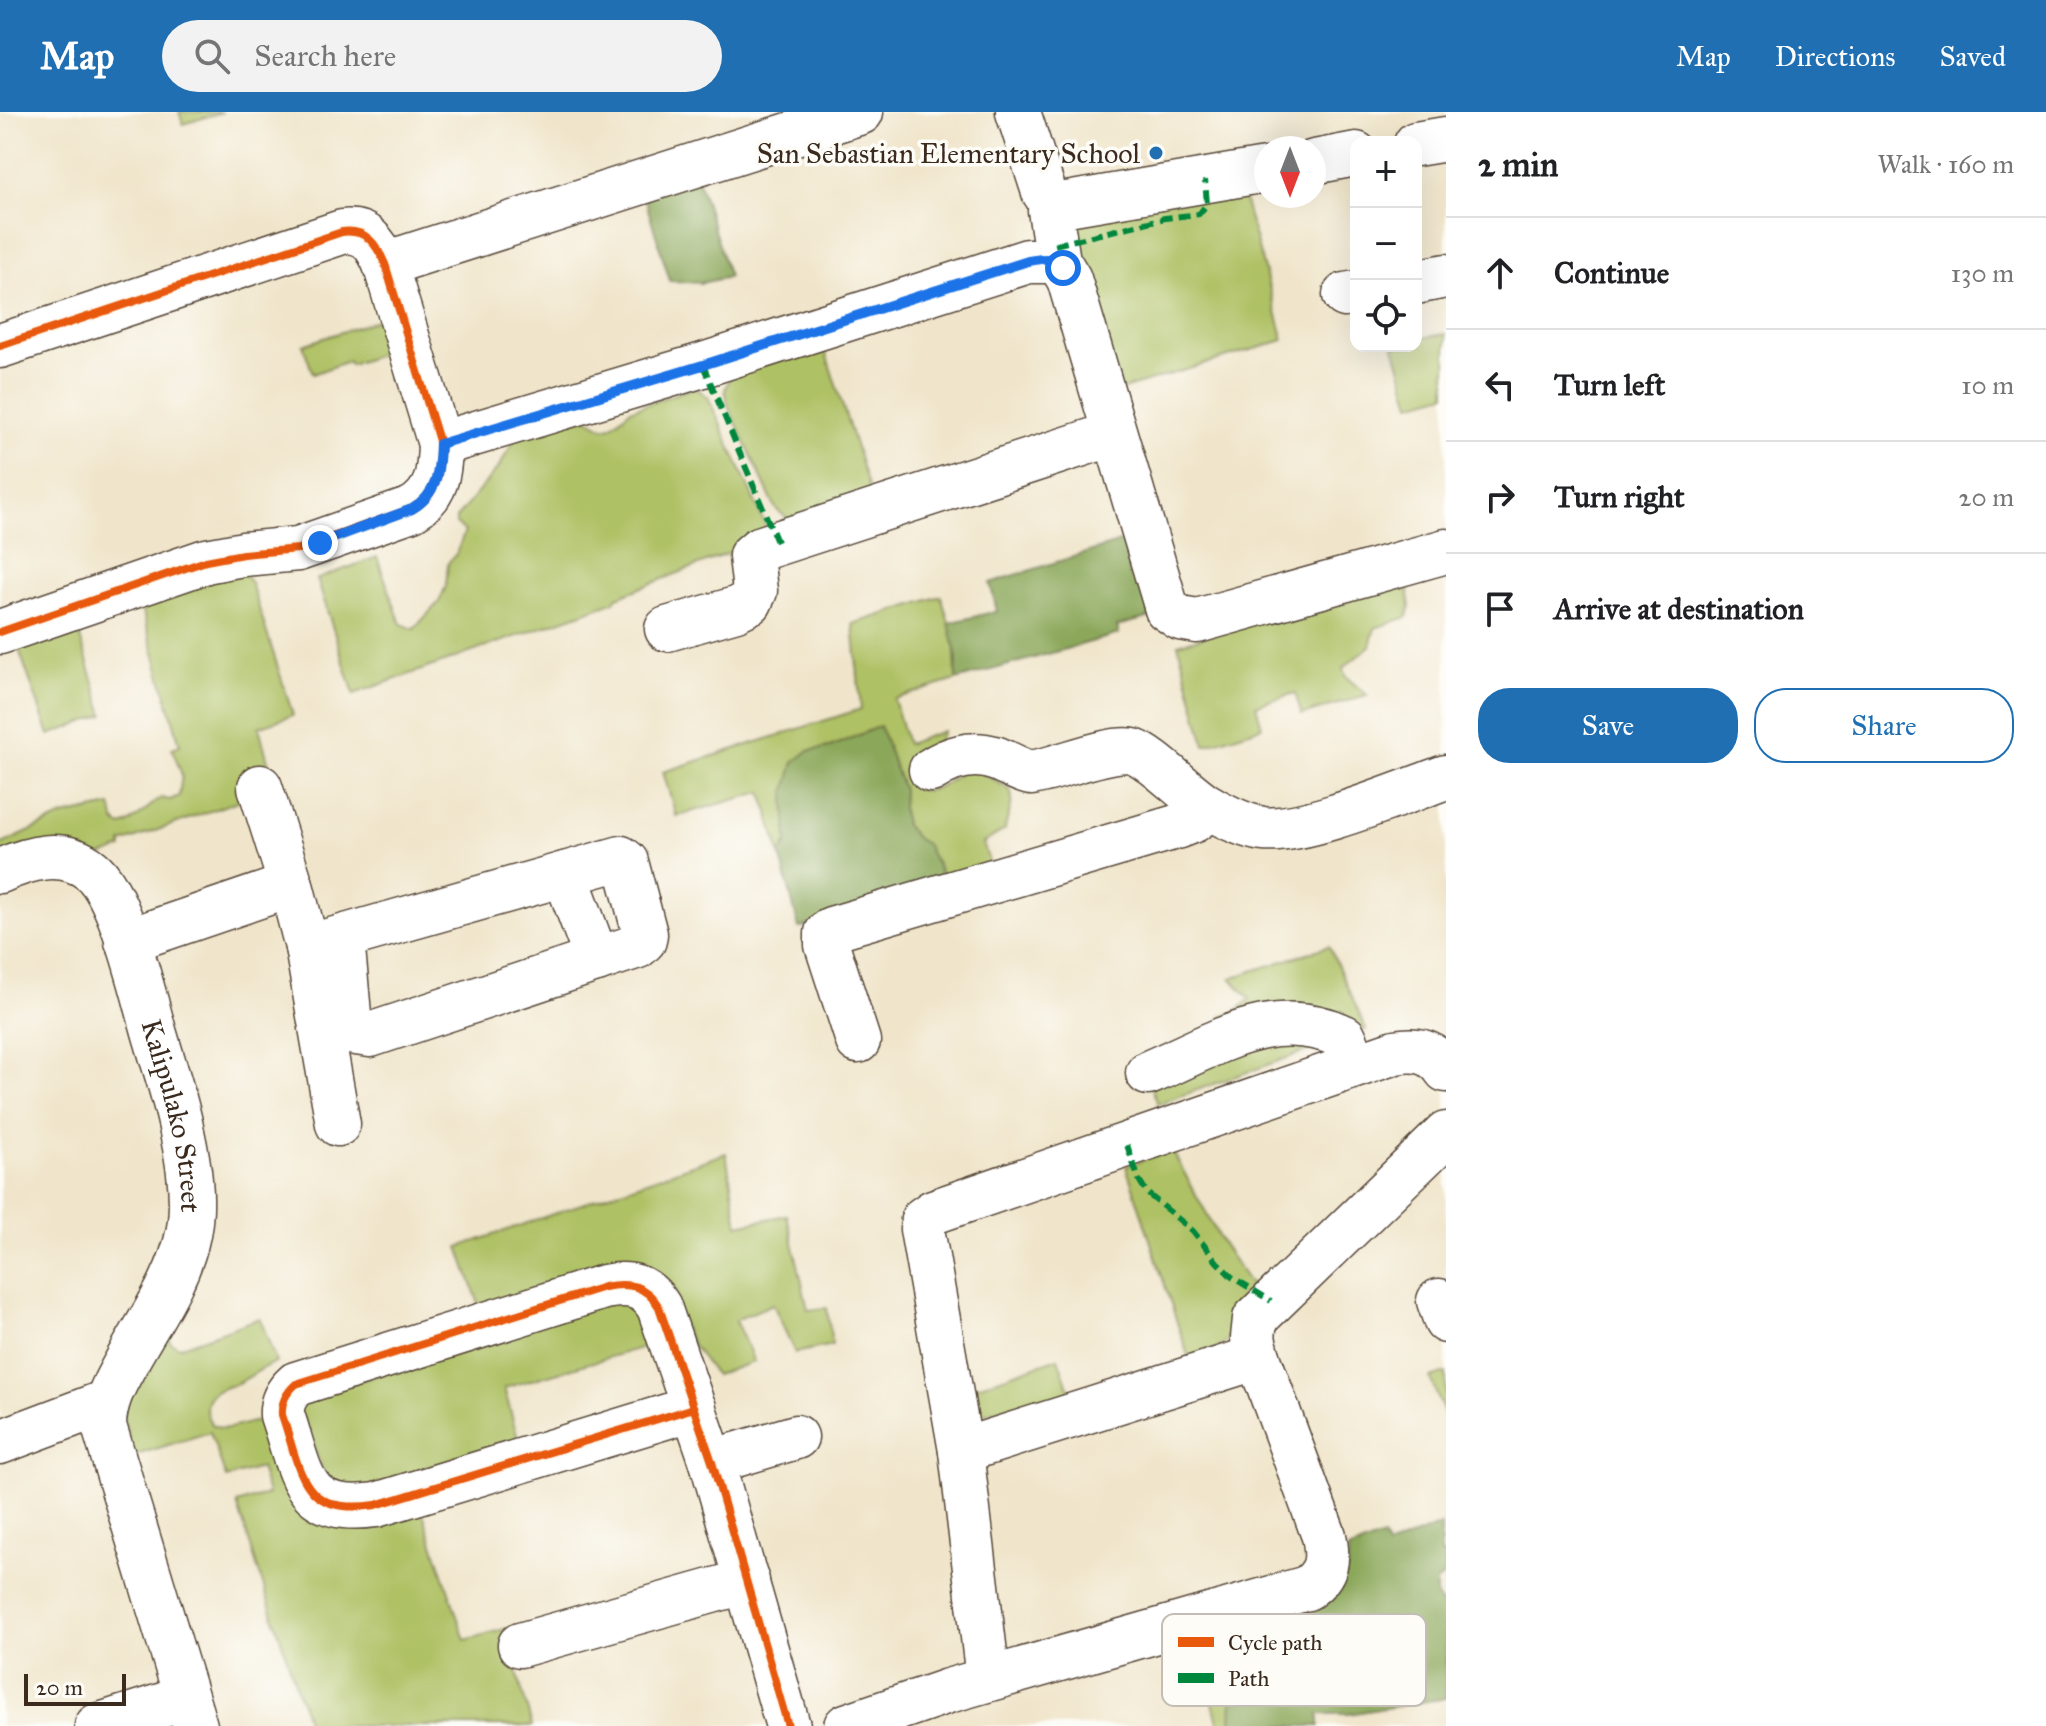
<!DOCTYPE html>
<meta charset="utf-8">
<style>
:root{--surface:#fff;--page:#f2f2f2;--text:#202124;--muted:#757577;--line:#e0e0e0;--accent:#1f6fb2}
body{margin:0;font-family:"IM FELL Great Primer",serif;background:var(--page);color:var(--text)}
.controls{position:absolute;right:24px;top:24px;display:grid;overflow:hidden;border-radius:16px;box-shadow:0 8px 32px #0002}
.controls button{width:72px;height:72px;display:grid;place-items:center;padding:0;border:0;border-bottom:2px solid var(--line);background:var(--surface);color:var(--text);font:40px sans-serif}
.compass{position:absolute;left:1254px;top:24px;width:72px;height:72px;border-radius:50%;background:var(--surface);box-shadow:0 8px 32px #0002;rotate:180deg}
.scale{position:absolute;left:24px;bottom:20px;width:102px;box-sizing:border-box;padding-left:8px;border:4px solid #3b2a1e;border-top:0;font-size:22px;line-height:28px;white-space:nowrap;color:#3b2a1e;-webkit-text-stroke:6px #fdfcf7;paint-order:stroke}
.stop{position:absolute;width:24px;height:24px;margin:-18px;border:6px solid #1a73e8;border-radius:50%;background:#fff}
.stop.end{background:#1a73e8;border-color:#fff;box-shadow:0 2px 8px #0008}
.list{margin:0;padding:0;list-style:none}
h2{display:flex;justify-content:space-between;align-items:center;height:104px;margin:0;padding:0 32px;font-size:34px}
h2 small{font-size:26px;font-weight:400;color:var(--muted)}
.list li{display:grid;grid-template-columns:52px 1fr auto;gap:24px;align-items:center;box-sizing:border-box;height:112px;padding:0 32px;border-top:2px solid var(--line)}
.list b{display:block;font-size:30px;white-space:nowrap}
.list em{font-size:26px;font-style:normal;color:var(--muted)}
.actions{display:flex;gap:16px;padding:24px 32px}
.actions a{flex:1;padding:18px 0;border:2px solid var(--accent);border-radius:32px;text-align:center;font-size:28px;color:var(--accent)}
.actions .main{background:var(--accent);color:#fff}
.icon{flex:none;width:44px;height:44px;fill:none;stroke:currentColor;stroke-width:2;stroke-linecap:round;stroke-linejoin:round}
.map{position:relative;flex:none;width:1446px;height:1614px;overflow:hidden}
header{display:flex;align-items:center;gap:48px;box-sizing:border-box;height:112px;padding:0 40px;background:var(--accent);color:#fff}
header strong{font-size:38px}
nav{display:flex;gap:44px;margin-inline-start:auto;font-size:28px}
.search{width:560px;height:72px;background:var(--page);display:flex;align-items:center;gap:20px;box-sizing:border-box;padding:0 28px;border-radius:44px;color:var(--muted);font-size:30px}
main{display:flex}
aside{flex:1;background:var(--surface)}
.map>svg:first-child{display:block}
</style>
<header>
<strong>Map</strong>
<div class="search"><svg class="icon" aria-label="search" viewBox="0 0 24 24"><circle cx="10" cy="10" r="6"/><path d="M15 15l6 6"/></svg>Search here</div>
<nav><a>Map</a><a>Directions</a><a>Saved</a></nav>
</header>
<main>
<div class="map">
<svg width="1446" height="1614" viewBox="0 0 1446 1614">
<rect width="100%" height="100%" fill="#fdfcf7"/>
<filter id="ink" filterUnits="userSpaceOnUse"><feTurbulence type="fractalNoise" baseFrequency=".0125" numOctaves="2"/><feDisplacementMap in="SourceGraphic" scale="16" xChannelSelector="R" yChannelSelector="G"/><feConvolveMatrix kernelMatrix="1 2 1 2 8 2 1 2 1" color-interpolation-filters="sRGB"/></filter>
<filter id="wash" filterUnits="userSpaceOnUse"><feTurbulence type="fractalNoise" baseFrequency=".006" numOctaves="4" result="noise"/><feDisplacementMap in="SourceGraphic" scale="32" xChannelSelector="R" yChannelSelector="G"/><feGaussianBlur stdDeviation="1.8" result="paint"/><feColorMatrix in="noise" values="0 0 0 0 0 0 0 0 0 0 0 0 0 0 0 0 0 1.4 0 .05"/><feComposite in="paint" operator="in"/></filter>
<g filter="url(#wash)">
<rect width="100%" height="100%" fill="#f0e5ca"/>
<g fill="#afc165" stroke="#757642" stroke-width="2">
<polygon points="179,0 223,0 183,12"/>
<polygon points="1241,76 1284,228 1113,280 1064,105"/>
<polygon points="389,204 401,239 389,244 387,240 350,253 348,249 313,262 303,233"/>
<polygon points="1416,206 1420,226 1446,222 1446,282 1411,292 1394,234 1416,234"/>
<polygon points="821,226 871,383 788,407 776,397 772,389 728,293 725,277 734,258"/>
<polygon points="695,275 708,285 768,419 742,436 617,485 613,490 354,582 317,467 377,445 401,512 414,517 439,490 446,474 448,451 456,442 465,419 456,412 456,406 499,355 520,318 587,306 604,316 611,314 630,298"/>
<path d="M 231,460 L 245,463 L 251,471 L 293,603 L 259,615 L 270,657 L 249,685 L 122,731 L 122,736 L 101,744 L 0,746 L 0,733 L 63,704 L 111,694 C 115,702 110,709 121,714 C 137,710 146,695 161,686 L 170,688 L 179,684 L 182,663 L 172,636 L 180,633 L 140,491 Z"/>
<polygon points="1407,468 1410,495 1407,505 1375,516 1370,534 1343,556 1345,564 1367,583 1302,603 1295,581 1256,593 1262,615 1205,633 1178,532"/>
<path d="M 941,484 L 954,527 L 956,568 L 894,587 L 907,632 L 943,619 L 935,636 L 905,653 C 904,662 905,670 914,675 C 931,687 956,663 971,654 L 1010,678 C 1016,690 1006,705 1005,718 L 983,731 L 992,759 L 946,772 L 936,749 L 905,713 L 902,696 L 903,678 L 880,614 L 830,635 L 808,639 L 787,731 L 780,742 L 762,680 L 676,704 L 663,660 L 861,597 L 853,512 Z"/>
<polygon points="75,509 104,603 49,623 16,529"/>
<polygon points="1329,834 1366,917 1360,920 1225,916 1222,904 1234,901 1250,887 1231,866"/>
<polygon points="1249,927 1329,931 1158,992 1150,972"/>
<polygon points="1172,1038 1222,1131 1252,1175 1227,1229 1222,1234 1190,1250 1126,1054"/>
<polygon points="726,1041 738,1113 787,1103 808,1198 827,1196 832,1233 795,1241 773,1192 735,1208 754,1250 715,1263 692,1232 666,1180 483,1204 459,1135"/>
<polygon points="625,1183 658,1231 504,1276 521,1337 333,1385 296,1289"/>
<path d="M 260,1206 L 276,1250 C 263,1255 254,1262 242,1269 C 227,1278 206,1274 206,1298 C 207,1305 209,1311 215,1314 C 231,1322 248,1306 265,1310 L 301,1381 L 420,1392 L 465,1528 L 505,1517 L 532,1614 L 309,1614 L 237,1392 L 268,1382 L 260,1356 L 226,1366 L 210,1320 L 133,1344 L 122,1301 L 166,1216 L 173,1220 L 169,1229 L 179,1235 Z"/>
<polygon points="1058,1246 1069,1277 1064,1286 1016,1302 1012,1293 984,1302 972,1298 969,1277"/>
<polygon points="1446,1261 1446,1306 1430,1266"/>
<polygon points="1198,1533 1220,1535 1240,1551 1241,1566 1232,1589 1231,1614 1219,1614"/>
</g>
<g fill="#8ba75a" stroke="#63683c" stroke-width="2">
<polygon points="697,64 729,165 701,171 670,169 643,81"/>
<polygon points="1133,426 1155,504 1117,514 1119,522 956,568 957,546 949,511 997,499 990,471"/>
<polygon points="880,614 903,678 902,696 905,713 916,726 926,732 946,772 799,816 780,742 787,731 785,682 794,650 808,639 830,635"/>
<path d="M 1441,1413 L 1441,1442 L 1446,1442 L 1446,1462 L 1436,1471 L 1436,1485 L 1446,1498 L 1446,1586 L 1349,1602 L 1319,1602 L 1319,1614 L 1231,1614 L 1232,1589 L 1241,1566 L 1240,1551 L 1220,1535 L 1198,1533 L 1196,1525 L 1333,1484 C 1346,1471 1349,1456 1348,1438 L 1383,1425 L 1387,1435 Z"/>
</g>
</g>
<g filter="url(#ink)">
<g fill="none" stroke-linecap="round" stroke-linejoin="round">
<defs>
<g id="minor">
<polyline points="1018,0 1044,80 1052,92 1050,98 1058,149 1069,167 1077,194 1167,497 1180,506 1197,509 1446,439"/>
<polyline points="1416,32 1446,27"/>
<polyline points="1314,50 1356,42"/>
<polyline points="1052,92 1067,92 1266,58"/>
<polyline points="385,152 861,0"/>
<polyline points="1416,170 1446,164"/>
<polyline points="1345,183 1356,181"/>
<path d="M 0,234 L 342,120 C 366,117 376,131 385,152 L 440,332 C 439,360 438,382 412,397 L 298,437 L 243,442 L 206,449 L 0,520"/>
<polyline points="440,332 703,253 1028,149 1058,149"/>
<polyline points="667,517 736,497 750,490 755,479 751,444 759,437 1113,322"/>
<path d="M 931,658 C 949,646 972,639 994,646 C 1007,650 1017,658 1031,661 C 1058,657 1109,634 1133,639 C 1151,644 1186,681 1207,694 C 1224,704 1243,714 1263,717 C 1304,722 1403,680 1446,665"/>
<polyline points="260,675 291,773 307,835 621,746 626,750 645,822 644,828 638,834 370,923 355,921 350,913 342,826"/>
<path id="s1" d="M 0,759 C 29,746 63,736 91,758 C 122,782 144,887 156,926 C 165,957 176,988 182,1020 C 189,1052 195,1089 188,1122 C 179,1167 150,1207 128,1247 C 116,1269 104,1288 104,1314 L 195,1614"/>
<polyline points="565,762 597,848"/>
<polyline points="127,829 291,773"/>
<polyline points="307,835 338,1012"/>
<polyline points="858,929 827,833 827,821 831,817 1176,715 1194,708 1210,696"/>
<path d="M 1148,961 C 1213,934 1272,891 1344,925 L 1356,953"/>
<polyline points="1439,1189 1446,1209"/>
<path d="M 694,1296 L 376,1393 C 300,1404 302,1361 282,1303 C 281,1290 286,1281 296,1272 L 604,1175 C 629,1170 646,1173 659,1195 L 712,1350 L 788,1614"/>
<polyline points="0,1330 106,1290"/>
<polyline points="961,1339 1258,1245"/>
<polyline points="712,1350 796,1325"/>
<polyline points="520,1533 747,1469"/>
<path d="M 988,1567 L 961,1339 L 922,1117 L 923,1107 L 933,1100 L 1395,940 C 1417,936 1433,939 1446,958"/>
<polyline points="97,1614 186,1586"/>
<path d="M 846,1614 L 948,1579 L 1307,1476 C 1327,1462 1329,1448 1324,1424 L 1258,1245 L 1253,1226 L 1255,1207 L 1446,1022"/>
</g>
</defs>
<use href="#minor" stroke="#564638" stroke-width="47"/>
<use href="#minor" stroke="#fff" stroke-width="44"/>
<g stroke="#00873e" stroke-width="6" stroke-dasharray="12 6" stroke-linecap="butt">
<polyline points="1055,133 1165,106 1199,102 1207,92 1205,68"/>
<polyline points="703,253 777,430"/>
<polyline points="1127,1033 1139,1068 1148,1082 1193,1119 1217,1150 1232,1165 1271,1189"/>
</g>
<defs>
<g id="cycleway">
<path d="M 0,234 L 342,120 C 366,117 376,131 385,152 L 440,332 C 439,360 438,382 412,397 L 298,437 L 243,442 L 206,449 L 0,520"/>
<path d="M 694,1296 L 376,1393 C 300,1404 302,1361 282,1303 C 281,1290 286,1281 296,1272 L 604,1175 C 629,1170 646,1173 659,1195 L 712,1350 L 788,1614"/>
</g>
</defs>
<use href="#cycleway" stroke="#fdfcf7" stroke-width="13"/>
<use href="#cycleway" stroke="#e8590c" stroke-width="8"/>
</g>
</g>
<g fill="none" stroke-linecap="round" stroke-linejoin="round" filter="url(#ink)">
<path stroke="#1a73e8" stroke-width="10" d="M 320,431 L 412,397 C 438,382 439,359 440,332 L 703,253 L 1028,149 C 1042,147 1054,143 1063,156"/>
</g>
<circle fill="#1f6fb2" stroke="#fdfcf7" stroke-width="3" cx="1156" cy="41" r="8"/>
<g text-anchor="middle" stroke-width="7" stroke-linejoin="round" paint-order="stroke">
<g font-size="28" fill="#3b2a1e" stroke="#fdfcf7" text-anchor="end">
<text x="1140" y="51">San Sebastian Elementary School</text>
</g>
<g font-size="28" fill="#3b2a1e" stroke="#fdfcf7">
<text dy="10" stroke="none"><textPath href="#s1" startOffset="358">Kalipulako Street</textPath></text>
</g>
</g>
<rect x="1162" y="1502" width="264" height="92" rx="12" fill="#fdfcf7" stroke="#c3bdb6" stroke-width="2"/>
<rect x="1178" y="1525" width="36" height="10" fill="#e8590c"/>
<rect x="1178" y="1561" width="36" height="10" fill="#00873e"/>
<g font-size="22" fill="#3b2a1e">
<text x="1228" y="1538">Cycle path</text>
<text x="1228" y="1574">Path</text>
</g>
</svg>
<div class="controls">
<button>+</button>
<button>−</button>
<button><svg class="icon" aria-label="locate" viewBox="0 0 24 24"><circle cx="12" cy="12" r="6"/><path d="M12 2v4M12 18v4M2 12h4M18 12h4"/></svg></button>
</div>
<svg class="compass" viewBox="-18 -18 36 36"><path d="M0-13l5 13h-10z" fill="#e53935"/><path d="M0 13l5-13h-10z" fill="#757577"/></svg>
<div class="scale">20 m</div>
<div class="stop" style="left:1063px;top:156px"></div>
<div class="stop end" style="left:320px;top:431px"></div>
</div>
<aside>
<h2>2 min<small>Walk · 160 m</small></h2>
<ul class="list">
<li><svg class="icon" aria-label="ahead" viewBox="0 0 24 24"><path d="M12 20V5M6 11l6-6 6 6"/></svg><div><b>Continue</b></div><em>130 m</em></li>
<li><svg class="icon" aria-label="left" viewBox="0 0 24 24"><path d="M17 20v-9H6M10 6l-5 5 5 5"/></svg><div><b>Turn left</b></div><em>10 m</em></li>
<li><svg class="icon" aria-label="right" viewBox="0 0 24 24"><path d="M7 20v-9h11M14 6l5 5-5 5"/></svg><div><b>Turn right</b></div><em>20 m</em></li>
<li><svg class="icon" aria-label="arrive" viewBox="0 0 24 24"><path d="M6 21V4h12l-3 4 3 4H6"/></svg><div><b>Arrive at destination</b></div></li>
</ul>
<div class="actions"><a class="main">Save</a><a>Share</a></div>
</aside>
</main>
